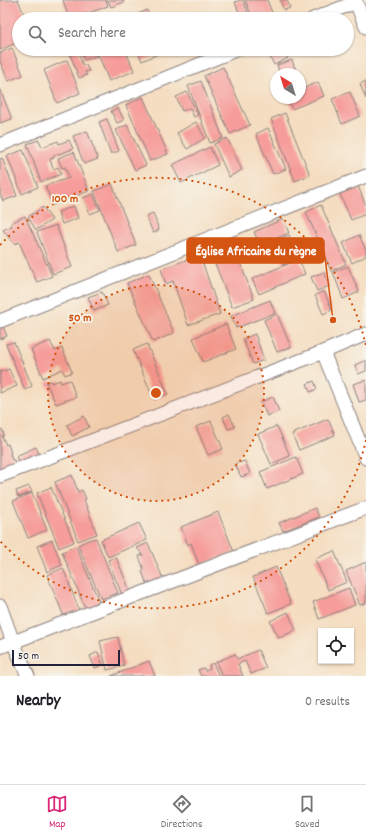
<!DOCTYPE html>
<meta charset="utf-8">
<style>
:root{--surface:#fff;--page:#f6f6f6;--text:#202124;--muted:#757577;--line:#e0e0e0;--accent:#db2777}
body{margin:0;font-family:Dekko,sans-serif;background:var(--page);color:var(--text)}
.controls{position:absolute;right:12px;bottom:12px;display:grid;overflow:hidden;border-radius:0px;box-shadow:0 1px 3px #0004}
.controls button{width:36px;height:36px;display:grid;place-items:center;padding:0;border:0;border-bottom:1px solid var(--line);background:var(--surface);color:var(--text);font:20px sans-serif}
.compass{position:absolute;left:270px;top:68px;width:36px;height:36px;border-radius:50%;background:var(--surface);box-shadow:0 1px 3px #0004;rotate:322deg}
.scale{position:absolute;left:12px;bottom:10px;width:108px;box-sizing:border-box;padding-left:4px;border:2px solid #22223b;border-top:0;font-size:11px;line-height:14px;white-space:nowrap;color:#22223b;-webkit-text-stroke:3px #f7f3e8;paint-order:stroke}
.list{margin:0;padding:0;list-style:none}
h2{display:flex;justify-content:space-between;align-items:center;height:52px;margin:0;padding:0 16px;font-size:17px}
h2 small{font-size:13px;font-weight:400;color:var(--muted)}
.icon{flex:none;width:22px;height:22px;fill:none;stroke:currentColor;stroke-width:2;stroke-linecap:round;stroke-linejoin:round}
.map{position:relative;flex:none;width:366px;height:676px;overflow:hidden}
.search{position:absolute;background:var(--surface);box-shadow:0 1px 3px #0004;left:12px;right:12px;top:12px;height:44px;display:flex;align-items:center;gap:10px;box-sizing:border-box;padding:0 14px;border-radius:22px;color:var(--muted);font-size:15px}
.sheet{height:108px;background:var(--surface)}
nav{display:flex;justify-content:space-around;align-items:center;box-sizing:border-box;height:56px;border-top:1px solid var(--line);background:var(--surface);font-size:11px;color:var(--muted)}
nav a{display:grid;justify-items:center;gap:2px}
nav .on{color:var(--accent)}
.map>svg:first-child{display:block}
</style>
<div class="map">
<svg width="366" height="676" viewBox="0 0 366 676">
<rect width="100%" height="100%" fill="#f7f3e8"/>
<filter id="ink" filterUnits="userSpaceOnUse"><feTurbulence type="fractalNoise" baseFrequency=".025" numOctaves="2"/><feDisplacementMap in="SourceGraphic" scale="8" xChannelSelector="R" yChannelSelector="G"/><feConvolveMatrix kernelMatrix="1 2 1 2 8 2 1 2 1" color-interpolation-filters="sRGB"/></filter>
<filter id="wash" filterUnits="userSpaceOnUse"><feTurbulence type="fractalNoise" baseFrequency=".012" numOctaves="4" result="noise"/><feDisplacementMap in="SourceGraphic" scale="16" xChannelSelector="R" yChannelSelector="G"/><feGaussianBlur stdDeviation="0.9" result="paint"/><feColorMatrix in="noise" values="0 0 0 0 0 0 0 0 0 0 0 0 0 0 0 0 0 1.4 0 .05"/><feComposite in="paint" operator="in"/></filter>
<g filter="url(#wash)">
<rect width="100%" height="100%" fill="#f4ddc0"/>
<g id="blocks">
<g fill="#f69c9a">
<polygon points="0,0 18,0 26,19 19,19 19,42 0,50"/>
<polygon points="63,0 106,0 108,6 72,19 69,19"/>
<polygon points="108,0 123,0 124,2 111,7"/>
<polygon points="241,0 243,0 248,12 240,15 235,2"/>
<polygon points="245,0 267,0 273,15 263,19 253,19"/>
<polygon points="282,0 287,0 290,8 284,10 280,1"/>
<polygon points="147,10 151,19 127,19"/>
<polygon points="94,14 95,19 85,19 84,17"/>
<polygon points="12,48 23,75 8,81 0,61 0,53"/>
<polygon points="68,49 77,49 83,66 86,65 89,71 85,72 87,75 79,78"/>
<polygon points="80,49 94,49 97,56 84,60"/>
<polygon points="110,49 125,49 134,71 109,81 98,54"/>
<polygon points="137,49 165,49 165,51 142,61"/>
<polygon points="272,49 284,49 288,58 274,65 267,51"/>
<polygon points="67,60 80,93 57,103 44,70"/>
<polygon points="292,60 297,74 280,74 277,65"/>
<polygon points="223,67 250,125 230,134 204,76"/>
<polygon points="201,81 223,138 210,143 188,86"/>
<polygon points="366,81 366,99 360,84"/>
<polygon points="318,82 324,96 292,109 287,98 300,98 300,90"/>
<polygon points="0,89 12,119 0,123"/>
<polygon points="187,92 198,115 194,117 190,108 182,111 176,97"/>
<polygon points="350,92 360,116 342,124 332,99"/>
<polygon points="143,97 168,154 150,161 126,105"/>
<polygon points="118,108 124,120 117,123 111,111"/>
<polygon points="285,113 310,175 295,181 271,119"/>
<polygon points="107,119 119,151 111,154 99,122"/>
<polygon points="196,122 205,138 187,149 177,133"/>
<polygon points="127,125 146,165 135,170 116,130"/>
<polygon points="268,128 286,169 273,174 256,134"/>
<polygon points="87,131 98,159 84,164 73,136"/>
<polygon points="227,138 242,170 229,177 214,144"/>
<polygon points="39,140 42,147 58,141 59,144 69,140 73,149 53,156 54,158 50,159 53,169 58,167 61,174 41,182 27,144"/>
<polygon points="210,147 218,165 181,183 172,165"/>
<polygon points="23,150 38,187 22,194 7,156"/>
<polygon points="74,152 89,191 53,205 45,186 69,178 65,167 62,168 58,158"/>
<polygon points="2,158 17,196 3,201 0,194 0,159"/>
<polygon points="112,184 136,245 118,252 94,191"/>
<polygon points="358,186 366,206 366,214 351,220 340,194"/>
<polygon points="93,194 100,210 90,214 83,198"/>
<polygon points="321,205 346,264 331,271 306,212"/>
<polygon points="74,206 78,218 62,224 58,212"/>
<polygon points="43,207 52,220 36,230 28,217"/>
<polygon points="153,213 159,230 153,233 146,216"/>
<polygon points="25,216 52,276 37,282 19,242 14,244 3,230 12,226 11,223"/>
<polygon points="283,219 289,233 260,245 254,232"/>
<polygon points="56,225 72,267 53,274 37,232"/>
<polygon points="289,235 299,258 283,265 273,242"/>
<polygon points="359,235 366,250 366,256 352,263 343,243"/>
<polygon points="233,244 254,299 232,307 211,253"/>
<polygon points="200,255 220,314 188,325 173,281 166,284 161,269"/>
<polygon points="299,259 305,274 259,294 252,279"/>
<polygon points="348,266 359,292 343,299 333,272"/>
<polygon points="324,272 330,286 317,291 311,277"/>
<polygon points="149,274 174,333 153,342 127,283"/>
<polygon points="324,291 332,310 323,314 315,295"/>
<polygon points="102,292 108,305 94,311 88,297"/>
<polygon points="270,300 275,313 236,328 231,316"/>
<polygon points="277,314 291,347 277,352 264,320"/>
<polygon points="2,324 7,336 0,339 0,325"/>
<polygon points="226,324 236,349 203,362 193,338"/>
<polygon points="255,334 264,360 253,364 243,339"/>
<polygon points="50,341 55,351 62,348 72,372 65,375 62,369 43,378 31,349"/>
<polygon points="14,342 32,386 25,390 6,344"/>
<polygon points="147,344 168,394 154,400 133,350"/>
<polygon points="366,360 366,371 358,374 355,365"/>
<polygon points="9,369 17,386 0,393 0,372"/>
<polygon points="60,380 61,383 70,380 76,397 56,404 46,382 51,381 52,383"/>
<polygon points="366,380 366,400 359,402 353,384"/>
<polygon points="314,381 317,389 310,392 307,384"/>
<polygon points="273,397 279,411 267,416 261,402"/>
<polygon points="229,414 235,427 228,429 223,417"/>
<polygon points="84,416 89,427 72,436 67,425"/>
<polygon points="328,419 335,435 299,450 292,434"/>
<polygon points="211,421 223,449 208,455 196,427"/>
<polygon points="277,426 290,456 271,464 258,434"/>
<polygon points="2,429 4,435 2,436 6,445 8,444 11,453 10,453 12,460 14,460 15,464 0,470 0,430"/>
<polygon points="36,447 39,454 19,463 16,456"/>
<polygon points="296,457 303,474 267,489 260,472"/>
<polygon points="245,461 250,474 241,477 235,464"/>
<polygon points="72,475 78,492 82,490 86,499 84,500 97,534 78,541 55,482"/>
<polygon points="29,486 32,492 18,497 16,491"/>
<polygon points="51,487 74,542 59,548 37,493"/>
<polygon points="32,493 47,530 28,538 13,501"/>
<polygon points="315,508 319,517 283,531 279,523"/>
<polygon points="218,512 234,552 199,565 191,543 188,545 181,527"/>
<polygon points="139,523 147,540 108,557 101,540"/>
<polygon points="96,538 118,593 101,599 78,545 88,540"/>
<polygon points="52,540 62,565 47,572 37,546"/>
<polygon points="148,543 163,579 147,585 142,571 144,570 139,556 143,555 137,548"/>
<polygon points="76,546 100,604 86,610 62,552"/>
<polygon points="334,551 347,582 328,590 315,559"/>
<polygon points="116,557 130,591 122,595 108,560"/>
<polygon points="366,562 366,603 360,605 346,571"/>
<polygon points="276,567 291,604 268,613 253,577"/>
<polygon points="63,568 80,612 65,619 47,575"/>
<polygon points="349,588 355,605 319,619 313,602"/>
<polygon points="288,612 296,630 279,638 270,621"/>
<polygon points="118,637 124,666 107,670 100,641"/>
<polygon points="258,650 266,668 251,674 245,661 238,664 243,676 222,676 216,662 235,654 237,659"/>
<polygon points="98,652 103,665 95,668 90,656"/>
<polygon points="149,661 155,676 111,676"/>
<polygon points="213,663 219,676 201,676 198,670 204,668 205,671 210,669 209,665"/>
</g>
</g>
</g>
<g filter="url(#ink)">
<use href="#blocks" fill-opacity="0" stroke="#8b807e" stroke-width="1"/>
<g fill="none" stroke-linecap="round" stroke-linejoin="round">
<defs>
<g id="minor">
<polyline points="355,0 366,27"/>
<polyline points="313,19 356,2"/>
<polyline points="0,145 238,49"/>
<polyline points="0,321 366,176"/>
<polyline points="323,352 366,458"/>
<polyline points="0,476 323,352 366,334"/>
<polyline points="0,606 13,642 28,676"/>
<polyline points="0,647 366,508"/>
</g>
</defs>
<use href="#minor" stroke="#8b807e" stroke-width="15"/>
<use href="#minor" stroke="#fff" stroke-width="13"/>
</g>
</g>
<circle cx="156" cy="393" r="108" fill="#d45411" fill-opacity=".12"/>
<g fill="none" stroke="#d45411" stroke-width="2" stroke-dasharray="2 4">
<circle cx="156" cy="393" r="108"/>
<path d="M366 440A215 215 0 0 1 0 541M0 245A215 215 0 0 1 366 346"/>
</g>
<circle cx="156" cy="393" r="6" fill="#d45411" stroke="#f7f3e8" stroke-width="2"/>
<g font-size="12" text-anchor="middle" font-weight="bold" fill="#d45411" stroke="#f7f3e8" stroke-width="3.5" stroke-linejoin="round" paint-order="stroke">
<text x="65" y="202">100 m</text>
<text x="80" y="321">50 m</text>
</g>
<path fill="none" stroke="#d45411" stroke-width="1.5" d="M333 320L324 250"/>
<circle fill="#d45411" stroke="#f7f3e8" stroke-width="1.5" cx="333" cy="320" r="4"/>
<rect fill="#d45411" stroke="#d45411" stroke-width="1.5" x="187" y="238" width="137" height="25" rx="4"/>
<g font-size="13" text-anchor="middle" font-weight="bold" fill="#fff">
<text x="256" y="255">Église Africaine du règne</text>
</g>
</svg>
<div class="controls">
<button><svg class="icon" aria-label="locate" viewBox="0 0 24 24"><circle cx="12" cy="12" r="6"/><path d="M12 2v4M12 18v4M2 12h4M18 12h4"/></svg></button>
</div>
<svg class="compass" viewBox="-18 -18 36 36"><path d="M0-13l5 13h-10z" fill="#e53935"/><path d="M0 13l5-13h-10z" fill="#757577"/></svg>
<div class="scale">50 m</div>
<div class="search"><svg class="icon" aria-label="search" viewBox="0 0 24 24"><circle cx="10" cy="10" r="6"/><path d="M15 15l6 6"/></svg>Search here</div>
</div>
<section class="sheet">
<h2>Nearby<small>0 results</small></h2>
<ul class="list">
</ul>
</section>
<nav>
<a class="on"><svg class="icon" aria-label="map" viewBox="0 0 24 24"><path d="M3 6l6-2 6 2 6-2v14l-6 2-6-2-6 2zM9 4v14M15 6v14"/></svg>Map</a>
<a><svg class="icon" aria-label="directions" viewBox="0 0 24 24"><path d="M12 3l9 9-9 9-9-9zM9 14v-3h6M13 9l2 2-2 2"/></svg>Directions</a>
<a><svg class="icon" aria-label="saved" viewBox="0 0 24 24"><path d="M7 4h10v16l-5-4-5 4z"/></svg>Saved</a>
</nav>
